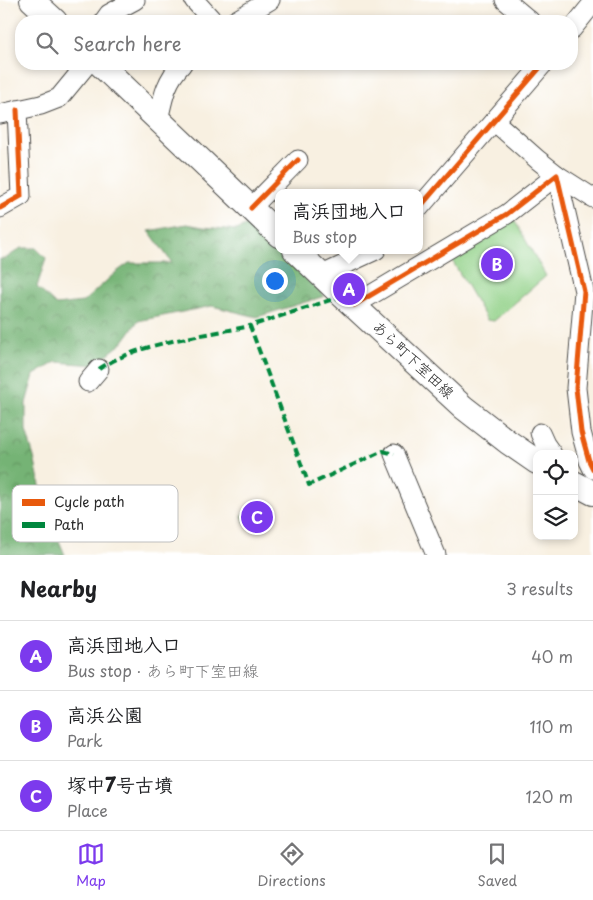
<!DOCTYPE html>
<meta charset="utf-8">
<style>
:root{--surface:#fff;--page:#f2f2f2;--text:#202124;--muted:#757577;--line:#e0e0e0;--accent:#7c3aed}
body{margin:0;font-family:"Playpen Sans","Klee One",sans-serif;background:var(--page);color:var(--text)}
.controls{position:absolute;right:15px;bottom:15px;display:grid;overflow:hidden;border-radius:10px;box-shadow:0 2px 8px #0003}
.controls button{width:45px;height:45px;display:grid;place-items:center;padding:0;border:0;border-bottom:1px solid var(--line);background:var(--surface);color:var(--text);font:25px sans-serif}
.you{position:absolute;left:274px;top:280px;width:18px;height:18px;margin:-12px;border:4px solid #fff;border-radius:50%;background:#1a73e8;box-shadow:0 0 0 8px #1a73e833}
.badge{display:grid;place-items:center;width:32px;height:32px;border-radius:50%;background:var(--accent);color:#fff;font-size:16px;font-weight:700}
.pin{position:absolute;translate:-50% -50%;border:2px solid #fff;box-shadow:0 1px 5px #0006}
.popup{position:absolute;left:275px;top:189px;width:148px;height:65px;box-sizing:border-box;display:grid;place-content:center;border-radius:10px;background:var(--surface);filter:drop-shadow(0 1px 4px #0005);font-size:16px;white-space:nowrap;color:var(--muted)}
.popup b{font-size:19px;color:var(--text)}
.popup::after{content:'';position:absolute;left:50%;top:100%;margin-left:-10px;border:10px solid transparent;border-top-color:var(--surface)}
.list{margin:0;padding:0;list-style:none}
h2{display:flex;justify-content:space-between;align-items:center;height:65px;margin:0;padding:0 20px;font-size:21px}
h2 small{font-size:16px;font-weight:400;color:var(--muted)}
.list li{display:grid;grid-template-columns:32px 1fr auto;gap:15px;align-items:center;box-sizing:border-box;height:70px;padding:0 20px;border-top:1px solid var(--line)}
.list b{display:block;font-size:19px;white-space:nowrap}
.list p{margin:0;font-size:16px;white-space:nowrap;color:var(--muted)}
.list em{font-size:16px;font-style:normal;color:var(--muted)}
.icon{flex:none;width:28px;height:28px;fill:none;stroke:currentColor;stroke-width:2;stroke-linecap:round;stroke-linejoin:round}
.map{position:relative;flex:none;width:593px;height:555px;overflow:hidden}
.search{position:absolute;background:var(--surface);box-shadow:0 2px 8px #0003;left:15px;right:15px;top:15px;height:55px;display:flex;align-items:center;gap:12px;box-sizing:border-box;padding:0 18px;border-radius:20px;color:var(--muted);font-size:19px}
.sheet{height:275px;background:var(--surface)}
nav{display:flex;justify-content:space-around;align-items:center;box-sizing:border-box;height:70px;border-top:1px solid var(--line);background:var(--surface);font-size:14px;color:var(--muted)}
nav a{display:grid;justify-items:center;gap:2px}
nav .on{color:var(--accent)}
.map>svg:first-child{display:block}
</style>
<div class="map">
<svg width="593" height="555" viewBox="0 0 593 555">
<defs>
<pattern id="grass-dots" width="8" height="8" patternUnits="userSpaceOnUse" patternTransform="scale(1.25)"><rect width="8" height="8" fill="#92d188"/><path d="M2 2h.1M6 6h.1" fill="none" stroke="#77aa6f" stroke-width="1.8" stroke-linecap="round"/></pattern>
<pattern id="forest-crowns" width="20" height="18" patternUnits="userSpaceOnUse" patternTransform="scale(1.25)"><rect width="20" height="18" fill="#75b374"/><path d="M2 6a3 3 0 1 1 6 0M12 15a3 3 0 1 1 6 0" fill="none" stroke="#60925f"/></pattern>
</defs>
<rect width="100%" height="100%" fill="#fff"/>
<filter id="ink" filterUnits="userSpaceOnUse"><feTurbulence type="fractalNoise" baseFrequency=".02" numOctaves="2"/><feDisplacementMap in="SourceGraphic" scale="10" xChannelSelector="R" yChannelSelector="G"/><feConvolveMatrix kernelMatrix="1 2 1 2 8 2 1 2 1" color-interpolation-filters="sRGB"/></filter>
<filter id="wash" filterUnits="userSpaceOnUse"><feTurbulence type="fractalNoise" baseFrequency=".0096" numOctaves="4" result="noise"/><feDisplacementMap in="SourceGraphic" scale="20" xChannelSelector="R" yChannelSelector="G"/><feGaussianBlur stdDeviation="1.12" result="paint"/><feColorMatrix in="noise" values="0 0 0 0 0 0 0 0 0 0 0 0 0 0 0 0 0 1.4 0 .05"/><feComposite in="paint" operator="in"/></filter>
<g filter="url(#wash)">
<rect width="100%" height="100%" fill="#f8f0e1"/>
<polygon fill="url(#grass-dots)" stroke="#5e7e5a" points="263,506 267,507 272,520 256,525 245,523 242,515 247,510"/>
<polygon fill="url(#forest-crowns)" stroke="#506f50" points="187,224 203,227 237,230 247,225 325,296 257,317 212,306 138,321 121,344 94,365 56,362 34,375 26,403 26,431 34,457 44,504 65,555 0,555 0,259 5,259 21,248 36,248 46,258 37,287 56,305 83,302 115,273 129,263 172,263 149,231"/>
<polygon fill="#92d188" stroke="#5e7e5a" points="511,214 546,276 494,321 487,320 447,252"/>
</g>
<g filter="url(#ink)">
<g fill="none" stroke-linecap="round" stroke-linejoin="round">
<defs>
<g id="minor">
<polyline points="194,0 213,21"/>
<polyline points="505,0 530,21"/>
<polyline points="104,21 109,14 135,0"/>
<polyline points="235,21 270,0"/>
<polyline points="572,29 593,3"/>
<polyline points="0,114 41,105 59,98 87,64"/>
<path d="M 158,121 C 163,98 165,82 182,64"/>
<polyline points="494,121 538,160 557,175 593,198"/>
<polyline points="0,208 21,196 17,110"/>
<polyline points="251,208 298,160"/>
<polyline points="419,208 543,64"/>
<polyline points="322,275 376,250"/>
<polyline points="354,305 507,214 557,175 584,291 576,388 581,432 589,461 593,469"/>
<polyline points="88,382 99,369"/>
<polyline points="540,433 545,444 552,454"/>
<polyline points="394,454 436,555"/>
</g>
<g id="major">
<polyline points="32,0 55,21"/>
<polyline points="100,64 279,235"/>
<polyline points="295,250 343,296 463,407 508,442 537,462"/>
<polyline points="574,483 593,493"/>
</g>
</defs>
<use href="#minor" stroke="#4a4946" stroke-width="21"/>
<use href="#major" stroke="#4a4946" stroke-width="26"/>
<use href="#minor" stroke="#fff" stroke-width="19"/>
<use href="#major" stroke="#fff" stroke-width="24"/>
<g stroke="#00873e" stroke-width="4" stroke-dasharray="8 4" stroke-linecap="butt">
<polyline points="343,296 250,326 309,485 383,451 394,454"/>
<path d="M 99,369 C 140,342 202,336 250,326"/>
</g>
<defs>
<g id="cycleway">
<polyline points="0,208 21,196 17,110"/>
<polyline points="251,208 298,160"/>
<polyline points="419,208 543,64"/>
<polyline points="354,305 507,214 557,175 584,291 576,388 581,432 589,461 593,469"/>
</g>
</defs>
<use href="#cycleway" stroke="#fff" stroke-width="8"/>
<use href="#cycleway" stroke="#e8590c" stroke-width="5"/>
</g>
</g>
<g text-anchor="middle" stroke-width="4" stroke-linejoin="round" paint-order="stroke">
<g font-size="15" fill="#2b2b2b" stroke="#fff">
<text transform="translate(413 360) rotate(43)" y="5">あら町下室田線</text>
</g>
</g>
<rect x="12" y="485" width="166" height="57" rx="8" fill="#fff" stroke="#bfbfbf" stroke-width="1"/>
<rect x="22" y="499" width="23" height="7" fill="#e8590c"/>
<rect x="22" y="522" width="23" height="6" fill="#00873e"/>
<g font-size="14" fill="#2b2b2b">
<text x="54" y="507">Cycle path</text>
<text x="54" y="530">Path</text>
</g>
</svg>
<div class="controls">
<button><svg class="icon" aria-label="locate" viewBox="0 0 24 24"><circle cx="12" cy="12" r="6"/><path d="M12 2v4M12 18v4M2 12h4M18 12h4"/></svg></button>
<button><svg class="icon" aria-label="layers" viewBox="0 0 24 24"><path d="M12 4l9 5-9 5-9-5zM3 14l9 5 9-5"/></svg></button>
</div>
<div class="you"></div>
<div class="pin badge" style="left:349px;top:289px">A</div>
<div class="popup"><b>高浜団地入口</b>Bus stop</div>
<div class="pin badge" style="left:497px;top:264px">B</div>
<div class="pin badge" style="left:257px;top:517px">C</div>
<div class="search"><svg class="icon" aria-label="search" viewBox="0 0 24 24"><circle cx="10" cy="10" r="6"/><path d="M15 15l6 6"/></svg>Search here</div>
</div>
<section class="sheet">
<h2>Nearby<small>3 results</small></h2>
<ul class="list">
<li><span class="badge">A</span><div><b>高浜団地入口</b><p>Bus stop · あら町下室田線</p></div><em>40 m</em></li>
<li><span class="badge">B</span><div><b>高浜公園</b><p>Park</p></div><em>110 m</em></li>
<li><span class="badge">C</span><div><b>塚中7号古墳</b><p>Place</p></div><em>120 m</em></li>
</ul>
</section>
<nav>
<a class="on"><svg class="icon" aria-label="map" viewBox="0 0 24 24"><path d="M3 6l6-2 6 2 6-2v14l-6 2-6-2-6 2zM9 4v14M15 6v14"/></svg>Map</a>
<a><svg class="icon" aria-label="directions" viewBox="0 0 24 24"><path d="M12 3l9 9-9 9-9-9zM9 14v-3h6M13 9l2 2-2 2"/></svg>Directions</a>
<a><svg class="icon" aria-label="saved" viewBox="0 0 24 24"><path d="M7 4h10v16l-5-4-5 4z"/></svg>Saved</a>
</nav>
